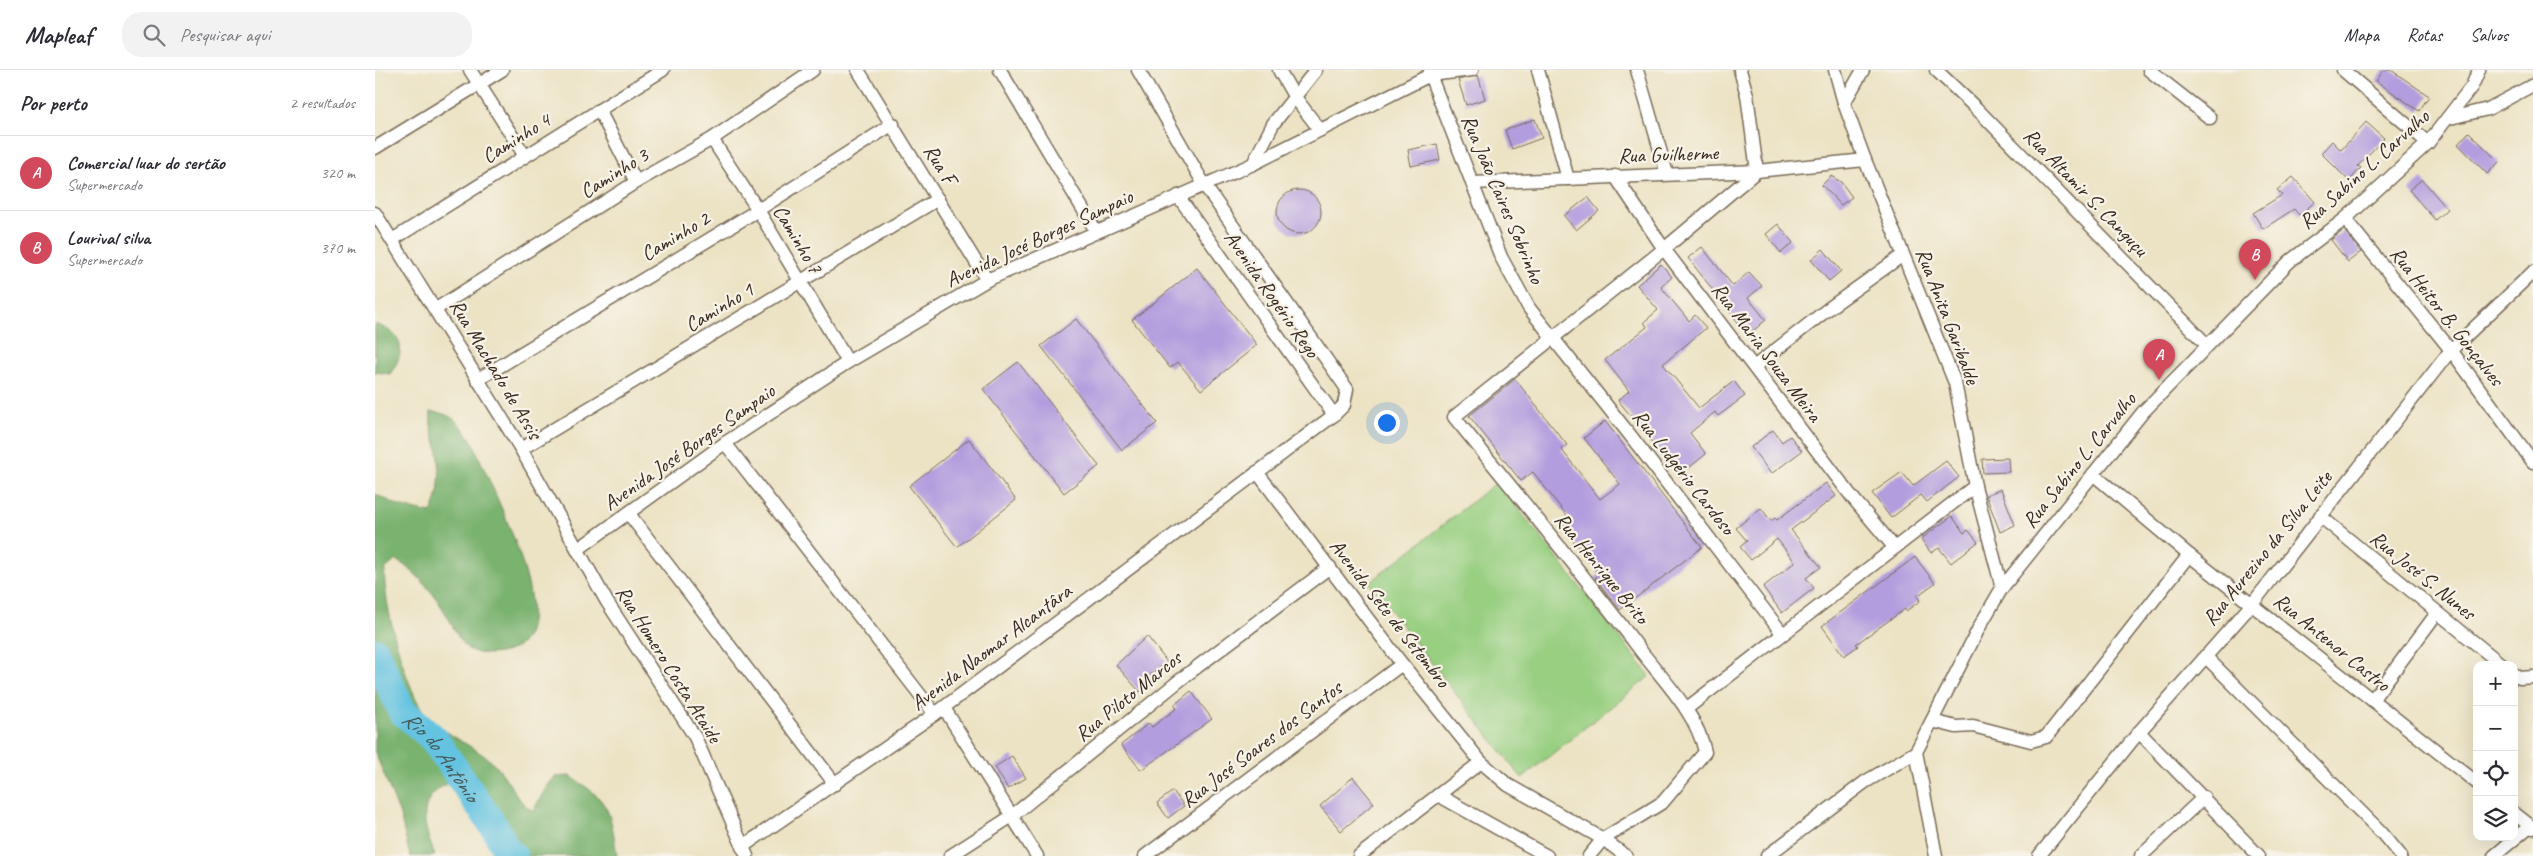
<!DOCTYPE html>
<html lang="pt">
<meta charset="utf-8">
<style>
:root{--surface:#fff;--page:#f2f2f3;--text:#2b2b33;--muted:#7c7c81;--line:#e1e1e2;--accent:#d1495b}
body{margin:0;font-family:Caveat,sans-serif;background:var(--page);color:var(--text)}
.controls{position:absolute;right:15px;bottom:15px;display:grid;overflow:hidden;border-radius:10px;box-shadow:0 5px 20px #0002}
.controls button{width:45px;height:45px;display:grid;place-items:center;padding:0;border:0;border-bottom:1px solid var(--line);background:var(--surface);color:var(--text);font:25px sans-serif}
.you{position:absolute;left:1011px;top:352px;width:18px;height:18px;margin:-12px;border:4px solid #fff;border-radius:50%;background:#1a73e8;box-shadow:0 0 0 8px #1a73e833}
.badge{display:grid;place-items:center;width:32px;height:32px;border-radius:50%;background:var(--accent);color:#fff;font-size:16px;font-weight:700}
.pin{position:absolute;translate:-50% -41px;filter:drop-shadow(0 1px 2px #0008)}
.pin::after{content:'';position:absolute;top:26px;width:18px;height:15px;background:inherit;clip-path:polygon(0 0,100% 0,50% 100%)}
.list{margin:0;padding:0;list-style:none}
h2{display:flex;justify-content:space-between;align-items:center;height:65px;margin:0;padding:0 20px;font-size:21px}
h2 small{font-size:16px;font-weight:400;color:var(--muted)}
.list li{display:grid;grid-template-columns:32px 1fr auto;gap:15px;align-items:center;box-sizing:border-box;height:75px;padding:0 20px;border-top:1px solid var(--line)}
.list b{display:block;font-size:19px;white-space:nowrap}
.list p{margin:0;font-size:16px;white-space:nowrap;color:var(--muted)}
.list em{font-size:16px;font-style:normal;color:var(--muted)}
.icon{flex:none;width:28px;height:28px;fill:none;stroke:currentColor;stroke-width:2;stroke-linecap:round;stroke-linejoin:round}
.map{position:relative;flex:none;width:2158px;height:786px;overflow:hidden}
header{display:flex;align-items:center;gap:30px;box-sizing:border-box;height:70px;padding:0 25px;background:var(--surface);border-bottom:1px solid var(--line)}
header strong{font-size:24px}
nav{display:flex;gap:28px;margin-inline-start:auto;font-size:18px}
.search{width:350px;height:45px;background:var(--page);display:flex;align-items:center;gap:12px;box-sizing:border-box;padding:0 18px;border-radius:20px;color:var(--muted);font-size:19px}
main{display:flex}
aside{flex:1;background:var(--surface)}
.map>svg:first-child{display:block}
</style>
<header>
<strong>Mapleaf</strong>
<div class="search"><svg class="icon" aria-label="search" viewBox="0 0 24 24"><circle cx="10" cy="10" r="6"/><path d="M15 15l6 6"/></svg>Pesquisar aqui</div>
<nav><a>Mapa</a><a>Rotas</a><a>Salvos</a></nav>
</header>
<main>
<aside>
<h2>Por perto<small>2 resultados</small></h2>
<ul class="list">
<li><span class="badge">A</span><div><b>Comercial luar do sertão</b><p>Supermercado</p></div><em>320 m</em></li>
<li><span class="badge">B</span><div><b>Lourival silva</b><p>Supermercado</p></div><em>370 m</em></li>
</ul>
</aside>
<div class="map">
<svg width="2158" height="786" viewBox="0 0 2158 786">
<rect width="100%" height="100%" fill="#f7f3e8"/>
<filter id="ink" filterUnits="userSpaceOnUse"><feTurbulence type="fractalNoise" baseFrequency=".02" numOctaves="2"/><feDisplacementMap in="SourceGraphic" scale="10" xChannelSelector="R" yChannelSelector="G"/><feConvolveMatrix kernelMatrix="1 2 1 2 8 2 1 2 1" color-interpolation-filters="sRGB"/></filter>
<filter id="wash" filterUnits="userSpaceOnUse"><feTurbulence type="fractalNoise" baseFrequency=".0096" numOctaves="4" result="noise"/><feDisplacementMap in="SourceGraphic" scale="20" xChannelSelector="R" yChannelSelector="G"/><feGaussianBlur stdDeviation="1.12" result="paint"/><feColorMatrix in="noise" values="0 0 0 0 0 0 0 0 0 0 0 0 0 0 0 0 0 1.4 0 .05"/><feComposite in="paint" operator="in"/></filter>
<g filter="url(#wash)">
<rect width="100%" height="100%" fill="#ece3c5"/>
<polygon fill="#98cf81" stroke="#6a7c50" points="1122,412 1275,606 1147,708 994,513"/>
<g fill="#7ab26f" stroke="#5a6e46">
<path d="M 0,254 C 29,264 32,280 15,304 L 0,302 Z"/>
<path d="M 56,342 C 78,342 88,357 99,374 C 111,412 201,568 129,582 C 118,585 102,585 92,578 C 84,571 79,558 74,549 C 61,526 44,503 21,490 L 10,499 C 6,527 32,624 51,645 C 69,665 99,675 119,694 C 135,709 139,730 158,741 L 172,716 L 180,707 L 195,706 C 236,732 235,740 242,786 L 122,786 C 108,761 95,732 74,713 C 39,729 49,757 60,786 L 35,786 L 25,745 L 0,682 L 0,424 L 27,437 L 56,443 C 66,425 66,397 62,377 C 59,363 54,358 56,342 Z"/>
</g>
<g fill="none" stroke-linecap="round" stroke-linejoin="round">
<path stroke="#63c3e1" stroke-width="29" id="s1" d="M 0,582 L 27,641 L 58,668 L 120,758 L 133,783 L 138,786"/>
</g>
<g id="blocks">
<g fill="#b29ede">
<polygon points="2009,0 2016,0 2054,26 2044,41 2001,11"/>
<polygon points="1103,5 1110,29 1091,35 1083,10"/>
<polygon points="1160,49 1167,68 1137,79 1130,60"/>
<polygon points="1991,52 2009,68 1983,96 1986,98 1974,111 1946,83 1957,71 1966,80"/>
<polygon points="2094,62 2124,92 2112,104 2083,74"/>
<polygon points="1062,74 1065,90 1036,96 1033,80"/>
<polygon points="1456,106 1466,112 1477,127 1466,135 1447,115"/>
<polygon points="1918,107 1940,132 1924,145 1919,139 1888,159 1878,143 1907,125 1902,120"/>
<polygon points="2047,109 2072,139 2060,150 2034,120"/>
<circle cx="924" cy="142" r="22"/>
<polygon points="1213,127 1224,141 1201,160 1189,146"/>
<polygon points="1403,154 1418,173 1406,183 1391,164"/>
<polygon points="1969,160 1986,182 1973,192 1956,170"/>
<polygon points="1327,177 1358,216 1374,202 1387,216 1373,228 1391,250 1373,265 1313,188"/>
<polygon points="1448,179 1466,201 1454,211 1436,190"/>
<polygon points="1286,194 1297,207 1286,217 1314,251 1320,245 1331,258 1288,294 1324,338 1359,311 1370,326 1343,346 1340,342 1315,363 1331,384 1304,406 1243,330 1254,321 1230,290 1272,257 1269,252 1283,240 1262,215"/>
<polygon points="822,198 882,275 826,320 803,292 795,298 757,250"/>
<polygon points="701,249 782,353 747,380 666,276"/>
<polygon points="643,292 724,396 689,423 608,319"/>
<polygon points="1140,309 1192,375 1186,379 1225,429 1245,414 1209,368 1230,351 1327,477 1245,540 1220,508 1224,504 1188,457 1196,451 1158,402 1146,411 1094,346"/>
<polygon points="1398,360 1407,372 1415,366 1427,381 1396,404 1376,377"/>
<polygon points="594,369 641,430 582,477 534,416"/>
<polygon points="1633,388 1634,402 1608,403 1607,389"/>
<polygon points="1571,391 1584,407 1552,432 1546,425 1516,448 1497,423 1527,402 1538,416"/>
<polygon points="1451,413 1461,426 1416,460 1446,497 1431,508 1439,518 1407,543 1388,517 1420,492 1402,469 1376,490 1365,477 1372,471 1361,458 1386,438 1396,451 1400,448 1402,450"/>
<polygon points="1626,419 1640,455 1625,462 1611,425"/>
<polygon points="1577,446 1589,463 1593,460 1603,472 1576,493 1564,478 1556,483 1546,469"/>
<polygon points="1540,487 1560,513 1542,526 1545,531 1531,541 1530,539 1481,574 1483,576 1469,586 1447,556"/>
<polygon points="772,566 792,592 774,606 777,610 765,622 741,595"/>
<polygon points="816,621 837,649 766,700 746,675 774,653 777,657 802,638 799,635"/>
<polygon points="637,686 651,708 633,719 620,697"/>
<polygon points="978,707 999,733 966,761 945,736"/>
<polygon points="798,721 809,736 793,748 782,733"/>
</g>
</g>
</g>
<g filter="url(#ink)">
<use href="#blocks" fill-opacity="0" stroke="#796b58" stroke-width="1"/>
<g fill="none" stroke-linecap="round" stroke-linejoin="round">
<defs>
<g id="street">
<polyline points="95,0 150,86"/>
<polyline points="483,0 612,210"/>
<polyline points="625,0 721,161"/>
<polyline points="904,0 919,26 945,60"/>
<polyline points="1055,0 1055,5 1126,187 1154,238 1255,365 1407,563"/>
<polyline points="1163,0 1193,109"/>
<polyline points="1262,0 1292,104"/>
<polyline points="1460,0 1469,33"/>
<polyline points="1488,0 1469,33 1490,90 1580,313 1600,416 1627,518"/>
<polyline points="1561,0 1601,38 1831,274"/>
<polyline points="1774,0 1835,48"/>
<polyline points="1968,0 2053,73"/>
<polyline points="224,40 261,112"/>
<polyline points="2075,48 2113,39 2158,15"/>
<polyline points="337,69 383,140 473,292"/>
<polyline points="0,78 127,0"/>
<polyline points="878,94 898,54 941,0"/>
<polyline points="1240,106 1289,179 1477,427 1519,477"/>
<polyline points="1097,113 1382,101 1490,90"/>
<polyline points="803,126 959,345"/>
<polyline points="0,143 146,379 232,532 320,667 372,786"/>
<polyline points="1970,149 2076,280 2158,392"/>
<polyline points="17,170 288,0"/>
<polyline points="61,239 261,112 337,69 438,0"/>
<polyline points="1379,297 1457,236 1528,185"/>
<polyline points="102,310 383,140 518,54"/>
<polyline points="350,373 560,644"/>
<polyline points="146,379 563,129"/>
<polyline points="882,402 1027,594 1106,692 1133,715 1228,769 1251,786"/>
<polyline points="1718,404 1814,485 2102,713"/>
<polyline points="254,444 460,714"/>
<polyline points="1945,446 2127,595"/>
<polyline points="202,480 350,373 473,292 612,210 878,94 1055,5 1097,0"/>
<polyline points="1830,586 2006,762 2026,786"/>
<polyline points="2139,604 2145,608 2158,607"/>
<polyline points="1997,630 2062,543"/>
<polyline points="569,638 662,786"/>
<polyline points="1311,639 1600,416"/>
<polyline points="1557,651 1581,657 1598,656 1656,671 1671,667 1814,485"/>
<polyline points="1764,662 1884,786"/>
<polyline points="1063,725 1172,786"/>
<polyline points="2139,743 2158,758"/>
<polyline points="367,777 560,644 959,345 969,335 972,319 830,116 763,0"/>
<polyline points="575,786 637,746 810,606 955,497"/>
<polyline points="770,786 1027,594"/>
<polyline points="984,786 1106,692"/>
<path d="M 1214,786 L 1228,769 L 1288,732 L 1330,682 C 1322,644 1290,612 1266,581 C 1206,501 1142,424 1079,347 L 1289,179 L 1382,101 L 1372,25 L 1365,0"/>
<polyline points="1392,786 1490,712 1541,682"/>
<polyline points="1561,786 1541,682 1606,554 1627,518 1768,342 1915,191 1970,149 2053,73 2097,16 2104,0"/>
<polyline points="1664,786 1764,662 1878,533 2076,280 2158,202"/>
<polyline points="1766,786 1829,727"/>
<polyline points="2119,786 2155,756"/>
</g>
</defs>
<use href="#street" stroke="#796b58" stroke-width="15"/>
<use href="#street" stroke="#fff" stroke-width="12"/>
</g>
</g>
<g text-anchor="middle" stroke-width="4.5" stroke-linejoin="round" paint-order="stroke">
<g font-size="21" fill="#3b2a1e" stroke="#f7f3e8">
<text transform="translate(141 68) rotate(-32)" y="7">Caminho 4</text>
<text transform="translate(1293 84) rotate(-2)" y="7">Rua Guilherme</text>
<text transform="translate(565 94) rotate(59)" y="7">Rua F</text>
<text transform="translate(1989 99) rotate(-42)" y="7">Rua Sabino L. Carvalho</text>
<text transform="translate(239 103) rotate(-32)" y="7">Caminho 3</text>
<text transform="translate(1711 122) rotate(46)" y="7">Rua Altamir S. Canguçu</text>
<text transform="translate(1128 129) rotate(67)" y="7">Rua João Caires Sobrinho</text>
<text transform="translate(300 166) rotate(-31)" y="7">Caminho 2</text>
<text transform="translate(664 168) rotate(-25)" y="7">Avenida José Borges Sampaio</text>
<text transform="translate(423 169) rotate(59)" y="7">Caminho 7</text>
<text transform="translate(897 224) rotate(55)" y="7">Avenida Rogério Rego</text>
<text transform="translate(344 237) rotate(-31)" y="7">Caminho 1</text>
<text transform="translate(1573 246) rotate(69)" y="7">Rua Anita Garibalde</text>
<text transform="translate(2072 246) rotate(52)" y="7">Rua Heitor B. Gonçalves</text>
<text transform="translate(1392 282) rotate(53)" y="7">Rua Maria Souza Meira</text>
<text transform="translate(121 299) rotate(59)" y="7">Rua Machado de Assis</text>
<text transform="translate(314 377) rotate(-35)" y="7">Avenida José Borges Sampaio</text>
<text transform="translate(1704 390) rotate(-51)" y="7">Rua Sabino L. Carvalho</text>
<text transform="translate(1309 402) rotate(52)" y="7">Rua Ludgério Cardoso</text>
<text transform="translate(1892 478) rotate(-51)" y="7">Rua Aurezino da Silva Leite</text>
<text transform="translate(1227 498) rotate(51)" y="7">Rua Henrique Brito</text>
<text transform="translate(2048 505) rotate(39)" y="7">Rua José S. Nunes</text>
<text transform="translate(1015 543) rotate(52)" y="7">Avenida Sete de Setembro</text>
<text transform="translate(1957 572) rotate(39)" y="7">Rua Antenor Castro</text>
<text transform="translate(616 577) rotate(-37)" y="7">Avenida Naomar Alcantâra</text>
<text transform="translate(294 594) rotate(58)" y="7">Rua Homero Costa Ataide</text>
<text transform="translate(753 626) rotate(-39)" y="7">Rua Piloto Marcos</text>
<text transform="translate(886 674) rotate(-37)" y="7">Rua José Soares dos Santos</text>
</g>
<g font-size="22" font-style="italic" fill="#475858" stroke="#f7f3e8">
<text dy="8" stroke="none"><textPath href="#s1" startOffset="125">Rio do Antônio</textPath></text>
</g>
</g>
</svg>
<div class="controls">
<button>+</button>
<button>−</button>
<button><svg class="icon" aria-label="locate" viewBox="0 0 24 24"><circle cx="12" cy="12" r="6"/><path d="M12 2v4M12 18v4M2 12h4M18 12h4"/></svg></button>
<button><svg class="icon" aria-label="layers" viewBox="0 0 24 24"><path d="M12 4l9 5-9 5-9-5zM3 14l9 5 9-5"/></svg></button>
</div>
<div class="you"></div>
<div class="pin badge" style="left:1784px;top:310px">A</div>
<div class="pin badge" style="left:1880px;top:210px">B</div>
</div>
</main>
